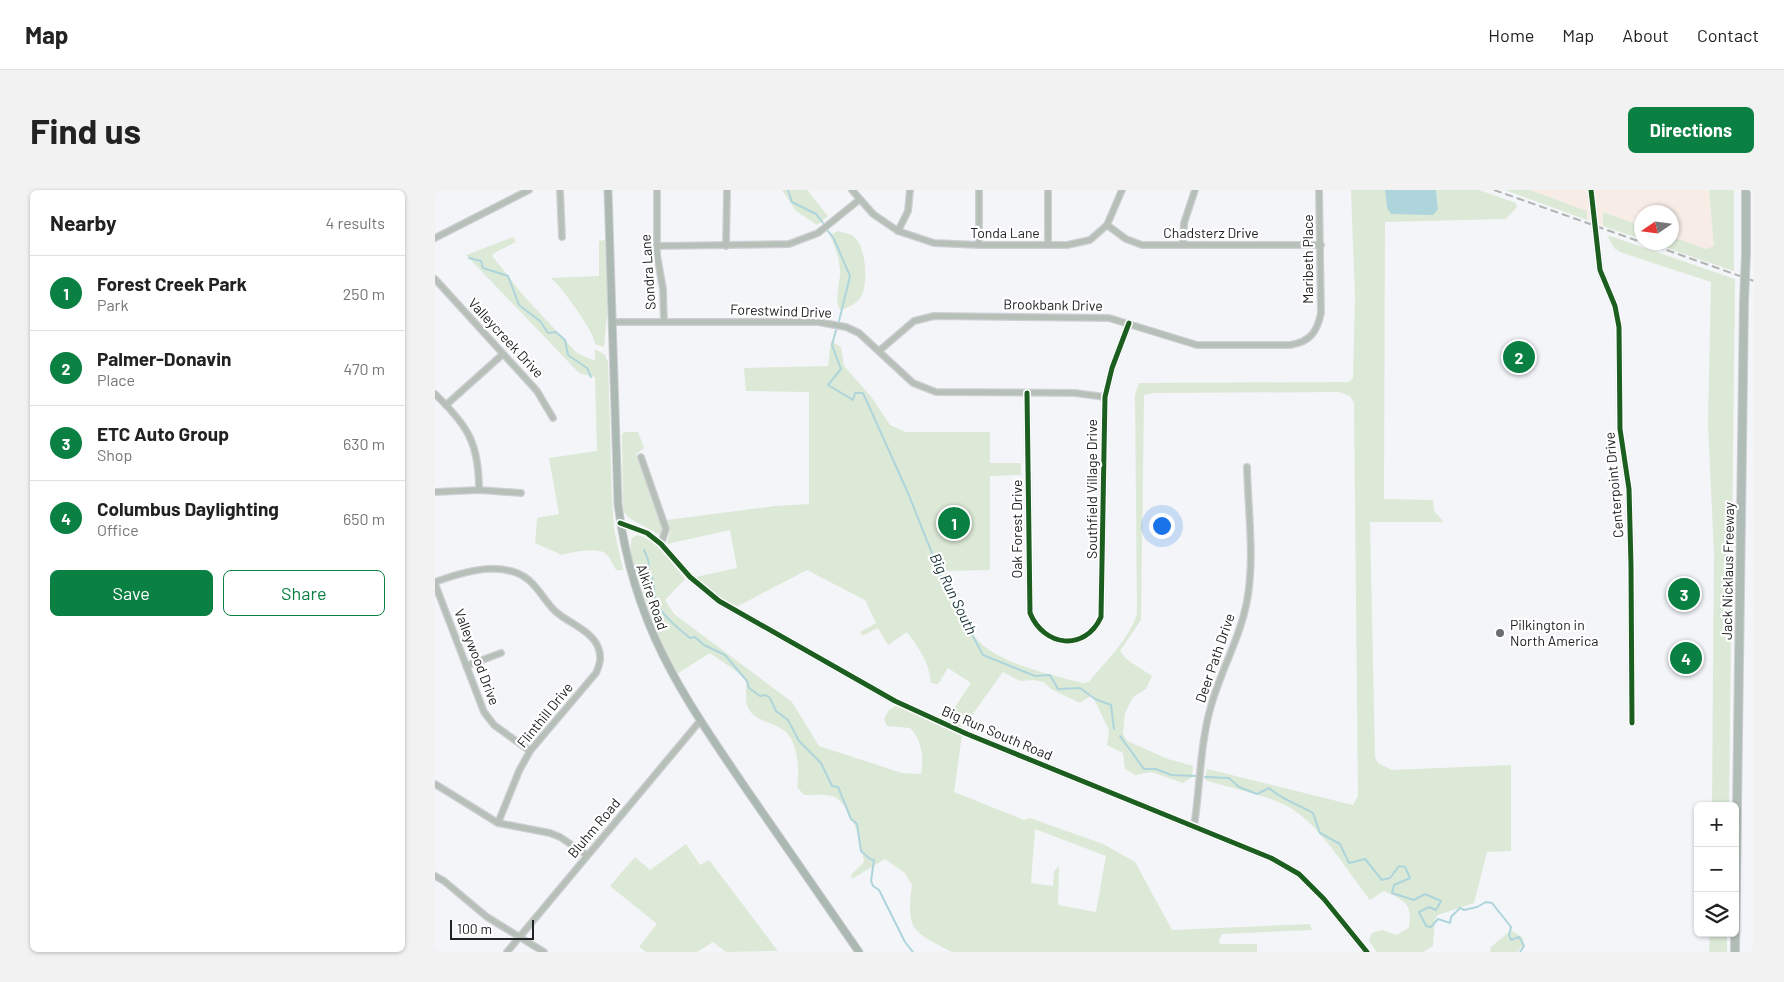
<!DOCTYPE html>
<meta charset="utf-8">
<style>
:root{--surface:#fff;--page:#f2f2f2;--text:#222;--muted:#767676;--line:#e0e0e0;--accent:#0b8043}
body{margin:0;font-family:Barlow,sans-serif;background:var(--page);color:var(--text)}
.controls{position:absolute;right:15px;bottom:15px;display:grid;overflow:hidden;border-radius:8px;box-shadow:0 1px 4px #0004}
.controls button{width:45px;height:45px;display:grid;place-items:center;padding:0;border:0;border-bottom:1px solid var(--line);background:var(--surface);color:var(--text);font:25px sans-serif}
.compass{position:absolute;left:1199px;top:15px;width:45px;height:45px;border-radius:50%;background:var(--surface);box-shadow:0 1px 4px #0004;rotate:257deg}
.scale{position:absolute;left:15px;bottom:12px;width:84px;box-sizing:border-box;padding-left:5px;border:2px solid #212224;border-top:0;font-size:14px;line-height:18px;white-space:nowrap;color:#212224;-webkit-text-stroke:4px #fff;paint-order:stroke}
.you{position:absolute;left:726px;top:335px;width:18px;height:18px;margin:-12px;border:4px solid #fff;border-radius:50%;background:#1a73e8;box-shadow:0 0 0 8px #1a73e833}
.badge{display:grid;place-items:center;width:32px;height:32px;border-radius:50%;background:var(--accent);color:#fff;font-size:16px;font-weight:700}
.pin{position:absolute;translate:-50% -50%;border:2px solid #fff;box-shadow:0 1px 5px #0006}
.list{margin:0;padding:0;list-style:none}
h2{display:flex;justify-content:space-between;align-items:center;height:65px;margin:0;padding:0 20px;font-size:21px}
h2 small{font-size:16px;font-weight:400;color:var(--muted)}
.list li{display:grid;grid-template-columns:32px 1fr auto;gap:15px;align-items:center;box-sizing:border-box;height:75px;padding:0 20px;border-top:1px solid var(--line)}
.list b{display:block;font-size:19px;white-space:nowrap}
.list p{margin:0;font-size:16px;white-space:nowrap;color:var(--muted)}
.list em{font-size:16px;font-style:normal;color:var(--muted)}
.actions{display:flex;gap:10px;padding:15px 20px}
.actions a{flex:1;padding:11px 0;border:1px solid var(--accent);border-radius:8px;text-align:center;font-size:18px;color:var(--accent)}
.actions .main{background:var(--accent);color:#fff}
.icon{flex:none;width:28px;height:28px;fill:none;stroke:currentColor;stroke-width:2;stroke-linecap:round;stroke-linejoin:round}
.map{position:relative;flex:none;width:1319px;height:762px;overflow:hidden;border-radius:8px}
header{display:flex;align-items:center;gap:30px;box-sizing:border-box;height:70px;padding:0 25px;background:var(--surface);border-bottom:1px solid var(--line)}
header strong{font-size:24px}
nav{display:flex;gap:28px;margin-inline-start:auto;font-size:18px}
.intro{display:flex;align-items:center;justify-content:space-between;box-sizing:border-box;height:120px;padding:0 30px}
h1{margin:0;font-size:35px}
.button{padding:12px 22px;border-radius:8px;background:var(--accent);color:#fff;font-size:18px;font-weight:700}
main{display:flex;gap:30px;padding:0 30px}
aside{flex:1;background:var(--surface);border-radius:8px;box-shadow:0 1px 4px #0004}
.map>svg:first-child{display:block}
</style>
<header>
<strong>Map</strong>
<nav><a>Home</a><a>Map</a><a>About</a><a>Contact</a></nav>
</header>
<div class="intro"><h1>Find us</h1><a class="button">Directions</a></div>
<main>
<aside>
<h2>Nearby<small>4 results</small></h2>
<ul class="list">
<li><span class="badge">1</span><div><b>Forest Creek Park</b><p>Park</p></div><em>250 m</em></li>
<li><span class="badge">2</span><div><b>Palmer-Donavin</b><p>Place</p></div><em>470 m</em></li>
<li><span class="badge">3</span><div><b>ETC Auto Group</b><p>Shop</p></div><em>630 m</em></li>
<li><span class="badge">4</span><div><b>Columbus Daylighting</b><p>Office</p></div><em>650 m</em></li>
</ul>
<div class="actions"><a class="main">Save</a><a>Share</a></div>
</aside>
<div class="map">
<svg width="1319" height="762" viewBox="0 0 1319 762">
<rect width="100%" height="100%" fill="#f3f5f9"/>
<polygon fill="#f7ece6" points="1095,0 1274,0 1279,56 1271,59 1237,47 1236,22 1206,22 1206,36 1168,22 1168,36 1152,30 1152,21"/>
<g fill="#dce9d6" fill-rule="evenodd">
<polygon points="347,0 372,0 393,26 382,35 361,21"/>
<path d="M 916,0 L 950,0 L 952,18 L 1003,19 L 1001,0 L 1044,0 L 1081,13 L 1082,17 L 1071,29 L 950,32 L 949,309 L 998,310 L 999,321 L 1009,332 L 935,332 L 940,567 L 943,573 L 957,580 L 1076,575 L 1076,661 L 1052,662 L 1039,713 L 1003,725 L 1000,729 L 998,756 L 988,762 L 942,762 L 934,751 L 937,743 L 947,740 L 961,745 L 974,738 C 978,713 970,711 949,701 L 935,710 C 913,682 881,628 848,614 C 823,603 795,598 770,590 L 772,579 L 918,615 L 923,606 L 919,213 L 915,206 L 904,202 L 720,203 L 709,205 L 706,430 L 685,461 L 691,469 L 717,486 L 711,499 L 698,507 L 690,523 L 688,544 L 692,551 L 733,569 L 758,576 L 757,587 L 748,593 L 716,582 L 700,585 L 690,579 L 688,563 L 672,555 L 674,540 L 657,505 L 645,513 L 616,499 L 609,492 L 598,490 L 585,491 L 568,482 L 527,539 L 510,532 L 536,493 L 513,478 L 503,494 L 496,493 C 494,472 484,458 472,442 L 453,455 L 443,438 L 427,446 L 425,442 L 441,433 L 430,410 L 372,380 L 301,417 L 279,405 L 261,387 L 302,378 L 295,340 L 232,354 L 235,341 L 232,330 L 340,316 L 374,314 L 374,202 L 311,201 L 309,178 L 393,176 L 396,151 L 406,157 L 409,176 L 437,208 L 455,235 L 471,242 L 555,242 L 555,273 L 586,273 L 586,285 L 555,286 L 555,380 L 511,381 C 519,400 525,423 536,441 C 553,472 616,485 648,493 L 654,492 C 671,471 694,449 702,424 L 700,205 L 704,193 L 914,192 L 918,188 L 920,107 Z"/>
<polygon points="1070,0 1095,0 1152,21 1152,30"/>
<polygon points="1274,0 1299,0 1299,81 1217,53 1236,52 1237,47 1271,59 1279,56"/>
<polygon points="1168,22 1206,36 1206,49 1168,36"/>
<path d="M 403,41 C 407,43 415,43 418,46 C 431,55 433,90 427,105 C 423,113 413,118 405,120 C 398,108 406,93 405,80 C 404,67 400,57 395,45 Z"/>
<polygon points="1172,45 1300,89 1294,616 1277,616 1279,363 1273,235 1276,92 1185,62 1179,58"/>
<path d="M 78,47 L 81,52 L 57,64 L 58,67 L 88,105 L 142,163 L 160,171 L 160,159 L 170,165 L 173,172 L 177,309 L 179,339 L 188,380 L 181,380 C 178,375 175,367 170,363 C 162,357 136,362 127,365 L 100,353 L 102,328 L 124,324 L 114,268 L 162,261 L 160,187 L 144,183 L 31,65 Z"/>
<path d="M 170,50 L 173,113 L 169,157 L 160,154 C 159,141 126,96 116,88 L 164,86 L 164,51 Z"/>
<polygon points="189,242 203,242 209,258 201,264 226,331 228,340 225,345 194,328 188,321 187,245"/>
<path d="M 202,345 C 222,349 237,374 250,389 L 230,410 L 239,424 L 357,512 L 384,556 L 467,583 L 486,584 C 489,567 487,550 475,538 L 452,536 L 449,529 L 454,520 L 461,516 L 527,545 L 519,602 L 589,630 L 595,628 L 668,654 L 700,672 L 737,740 L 875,734 L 877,740 L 787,744 L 784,750 L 785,754 L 822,754 L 822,762 L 517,762 C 477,741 471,741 477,695 L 470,683 L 450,669 L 417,689 L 416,685 L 429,672 C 427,654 416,612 397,606 C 389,604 377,605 369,605 L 362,597 C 365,580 363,549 347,539 C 336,531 317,531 312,515 C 310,507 312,496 311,488 L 275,463 L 242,484 C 229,457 188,376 197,348 ZM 600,639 L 671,666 L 661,722 L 623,715 L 624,676 L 619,681 L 618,696 L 596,693 Z"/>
<polygon points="251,654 265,675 274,670 343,761 291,762 278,752 262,762 211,762 204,757 222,734 175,696 200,667 215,680"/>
<polygon points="1076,740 1088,748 1089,754 1082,762 1055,762 1056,757"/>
<polygon points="1275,743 1292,743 1292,762 1274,762"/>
</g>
<polygon fill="#aed5dc" points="950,0 1001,0 1003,19 998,25 956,24 952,18"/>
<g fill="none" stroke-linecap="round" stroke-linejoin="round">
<g stroke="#aed5dc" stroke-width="2">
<polyline points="353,0 357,12 381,24 388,33"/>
<polyline points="393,41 399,49 415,86 404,131"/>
<polyline points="34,68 46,71 48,78 73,86 84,115 105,131 113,143 121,142 130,150 133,165 152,178 156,187"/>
<polyline points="401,140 397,155 406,179 393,195 418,210 420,203 428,203 473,303 508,391 548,465 600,486 615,485 623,499 645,498 660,509 676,515 679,539"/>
<path d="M 209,360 C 212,367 216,373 212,380 C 222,388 216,403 222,414 C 229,427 244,439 255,448 L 260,447 L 269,455 L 290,465 L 312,491 L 314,498 L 325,506 L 330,505 L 335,508 L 341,521 L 353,530 L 364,551 L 386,573 L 397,596 L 403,597 L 416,629 L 422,634 L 426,661 L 435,669 L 439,670 L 436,691 L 438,696 L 444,700 L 470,752 L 478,762"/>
<polyline points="685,546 709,579 721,579 736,585 761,586"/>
<path d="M 770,587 L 794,588 L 804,597 L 822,604 L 834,598 C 846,609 864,615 878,623 L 885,643 L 905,654 L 914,673 L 930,669 L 947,690 L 955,688 L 964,676 L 970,677 L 975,688 L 959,695 L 957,703 L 979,710 L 990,704 L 1006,711 L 1001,720 L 994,717 L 984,722 L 991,736 L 996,737 L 1003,729 L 1015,733 L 1016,727 L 1025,718 L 1029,720 L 1042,717 L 1051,712 L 1057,713 L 1076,737 L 1074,745 L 1076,750 L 1084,747 L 1089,756 L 1085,762"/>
</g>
<defs>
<g id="minor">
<polyline points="125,0 127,47"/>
<polyline points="222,0 222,65 228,99 229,132"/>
<polyline points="417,0 438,24 463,41 499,53 544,55 632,55 655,50 672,35 687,0"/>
<polyline points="544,0 544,55"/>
<polyline points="613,0 613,55"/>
<polyline points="1156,0 1165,80 1180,116 1184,137 1185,239 1194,299 1196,375 1197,533"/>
<polyline points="672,35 691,49 707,55 886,55"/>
<polyline points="463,41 473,21 475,0"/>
<polyline points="0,48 94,0"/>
<polyline points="748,55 749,33 760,0"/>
<polyline points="222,56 354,54 383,43 424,10"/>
<polyline points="291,56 292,0"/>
<polyline points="0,89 102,201 118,228"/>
<polyline points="178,132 383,132 411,137 424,143 478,193 501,202 640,203 670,207"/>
<path d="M 444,161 L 479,131 L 499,126 L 674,128 L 762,155 L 855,155 C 875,152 882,142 886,123 L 884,0"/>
<path d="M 592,203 L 595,423 C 609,457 650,462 666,427 L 670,207 L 677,178 L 694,133"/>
<path d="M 0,204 C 33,236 44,253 44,300"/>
<polyline points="11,215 68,164"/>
<polyline points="206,267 231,339 226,354"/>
<polyline points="0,302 44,300 86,303"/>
<polyline points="185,333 212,343 226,354 255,387 284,411 460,511 532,544 836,668 864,684 889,709 932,762"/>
<path d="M 0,392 C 25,383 56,373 82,383 C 100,390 107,408 120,421 C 133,433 156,440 163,457 C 167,467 165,474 161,483 L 95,561 L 84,581 L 63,633"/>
<polyline points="0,394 49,522 59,535 95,561"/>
<polyline points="31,476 66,463"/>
<polyline points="0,594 63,633 115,643 125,647 152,665"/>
<path d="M 759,637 C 765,597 765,554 776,516 C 786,480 805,448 812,411 C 820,368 813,321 812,277"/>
<polyline points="0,686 9,691 52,727 109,762"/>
<polyline points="72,762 265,531"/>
</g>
<path id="major" d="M 173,0 L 183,314 C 198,435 247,505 314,603 C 351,656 387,709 424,762"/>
<g id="highway">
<polyline points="1311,63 1311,0"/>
<polyline points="1300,762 1309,112"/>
</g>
</defs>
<use href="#minor" stroke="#cecfd2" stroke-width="8"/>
<use href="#major" stroke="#cecfd2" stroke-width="9"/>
<use href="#highway" stroke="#cecfd2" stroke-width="10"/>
<use href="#minor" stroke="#b6c0b9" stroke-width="5.5"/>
<use href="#major" stroke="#acb9b2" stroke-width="7"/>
<use href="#highway" stroke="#b0bdb6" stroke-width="8"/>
<g stroke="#adb4b2" stroke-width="2" stroke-dasharray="8 4" stroke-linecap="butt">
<polyline points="1059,0 1206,52"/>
<polyline points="1209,52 1319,91"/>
</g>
<defs>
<polyline id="highway-bridge" points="1309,112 1311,63"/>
</defs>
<use href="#highway-bridge" stroke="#cecfd2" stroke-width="10" stroke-linecap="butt"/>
<use href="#highway-bridge" stroke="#b0bdb6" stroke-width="8"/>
<defs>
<g id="cycleway">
<polyline points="1156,0 1165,80 1180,116 1184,137 1185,239 1194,299 1196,375 1197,533"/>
<path d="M 592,203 L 595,423 C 609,457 650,462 666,427 L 670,207 L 677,178 L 694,133"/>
<polyline points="185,333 212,343 226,354 255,387 284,411 460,511 532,544 836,668 864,684 889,709 932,762"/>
</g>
</defs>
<use href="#cycleway" stroke="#fff" stroke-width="8"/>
<use href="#cycleway" stroke="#1b5e20" stroke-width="5"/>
</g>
<circle fill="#6a6c6f" stroke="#fff" stroke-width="2" cx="1065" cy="443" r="5"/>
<g text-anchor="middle" stroke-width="4.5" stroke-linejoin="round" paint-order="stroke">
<g font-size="14" fill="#212224" stroke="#fff">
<text x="570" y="48">Tonda Lane</text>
<text x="776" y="48">Chadsterz Drive</text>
<text transform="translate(873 69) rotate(-90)" y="5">Maribeth Place</text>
<text transform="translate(213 82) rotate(-94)" y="5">Sondra Lane</text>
<text transform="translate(618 115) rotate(1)" y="5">Brookbank Drive</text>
<text transform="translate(346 121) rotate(2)" y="5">Forestwind Drive</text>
<text transform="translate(71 148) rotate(47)" y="5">Valleycreek Drive</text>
<text transform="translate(1179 295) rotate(-95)" y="5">Centerpoint Drive</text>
<text transform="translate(657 299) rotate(-90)" y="5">Southfield Village Drive</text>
<text transform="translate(582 339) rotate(-90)" y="5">Oak Forest Drive</text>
<text transform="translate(1293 381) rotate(-89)" y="5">Jack Nicklaus Freeway</text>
<text transform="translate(217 407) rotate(71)" y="5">Alkire Road</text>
<text transform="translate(42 467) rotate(69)" y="5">Valleywood Drive</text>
<text transform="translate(780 468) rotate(-71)" y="5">Deer Path Drive</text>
<text transform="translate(110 525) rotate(-51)" y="5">Flinthill Drive</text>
<text transform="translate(562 543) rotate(23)" y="5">Big Run South Road</text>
<text transform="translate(159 638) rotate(-50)" y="5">Bluhm Road</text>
</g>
<g font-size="14" fill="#212224" stroke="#fff" text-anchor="start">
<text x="1075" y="440">Pilkington in<tspan x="1075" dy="16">North America</tspan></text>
</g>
<g font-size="15" font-style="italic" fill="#132f34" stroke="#fff">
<text transform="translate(518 404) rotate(64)" y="5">Big Run South</text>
</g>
</g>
</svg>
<div class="controls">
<button>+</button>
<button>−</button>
<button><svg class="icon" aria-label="layers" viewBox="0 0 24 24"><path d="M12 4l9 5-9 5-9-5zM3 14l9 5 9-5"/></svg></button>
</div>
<svg class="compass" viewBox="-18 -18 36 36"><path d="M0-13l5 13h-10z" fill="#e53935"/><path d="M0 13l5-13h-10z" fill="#767676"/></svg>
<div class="scale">100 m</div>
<div class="you"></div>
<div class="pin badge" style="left:519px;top:333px">1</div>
<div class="pin badge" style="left:1084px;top:167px">2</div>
<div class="pin badge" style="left:1249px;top:404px">3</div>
<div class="pin badge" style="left:1251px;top:468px">4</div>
</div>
</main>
